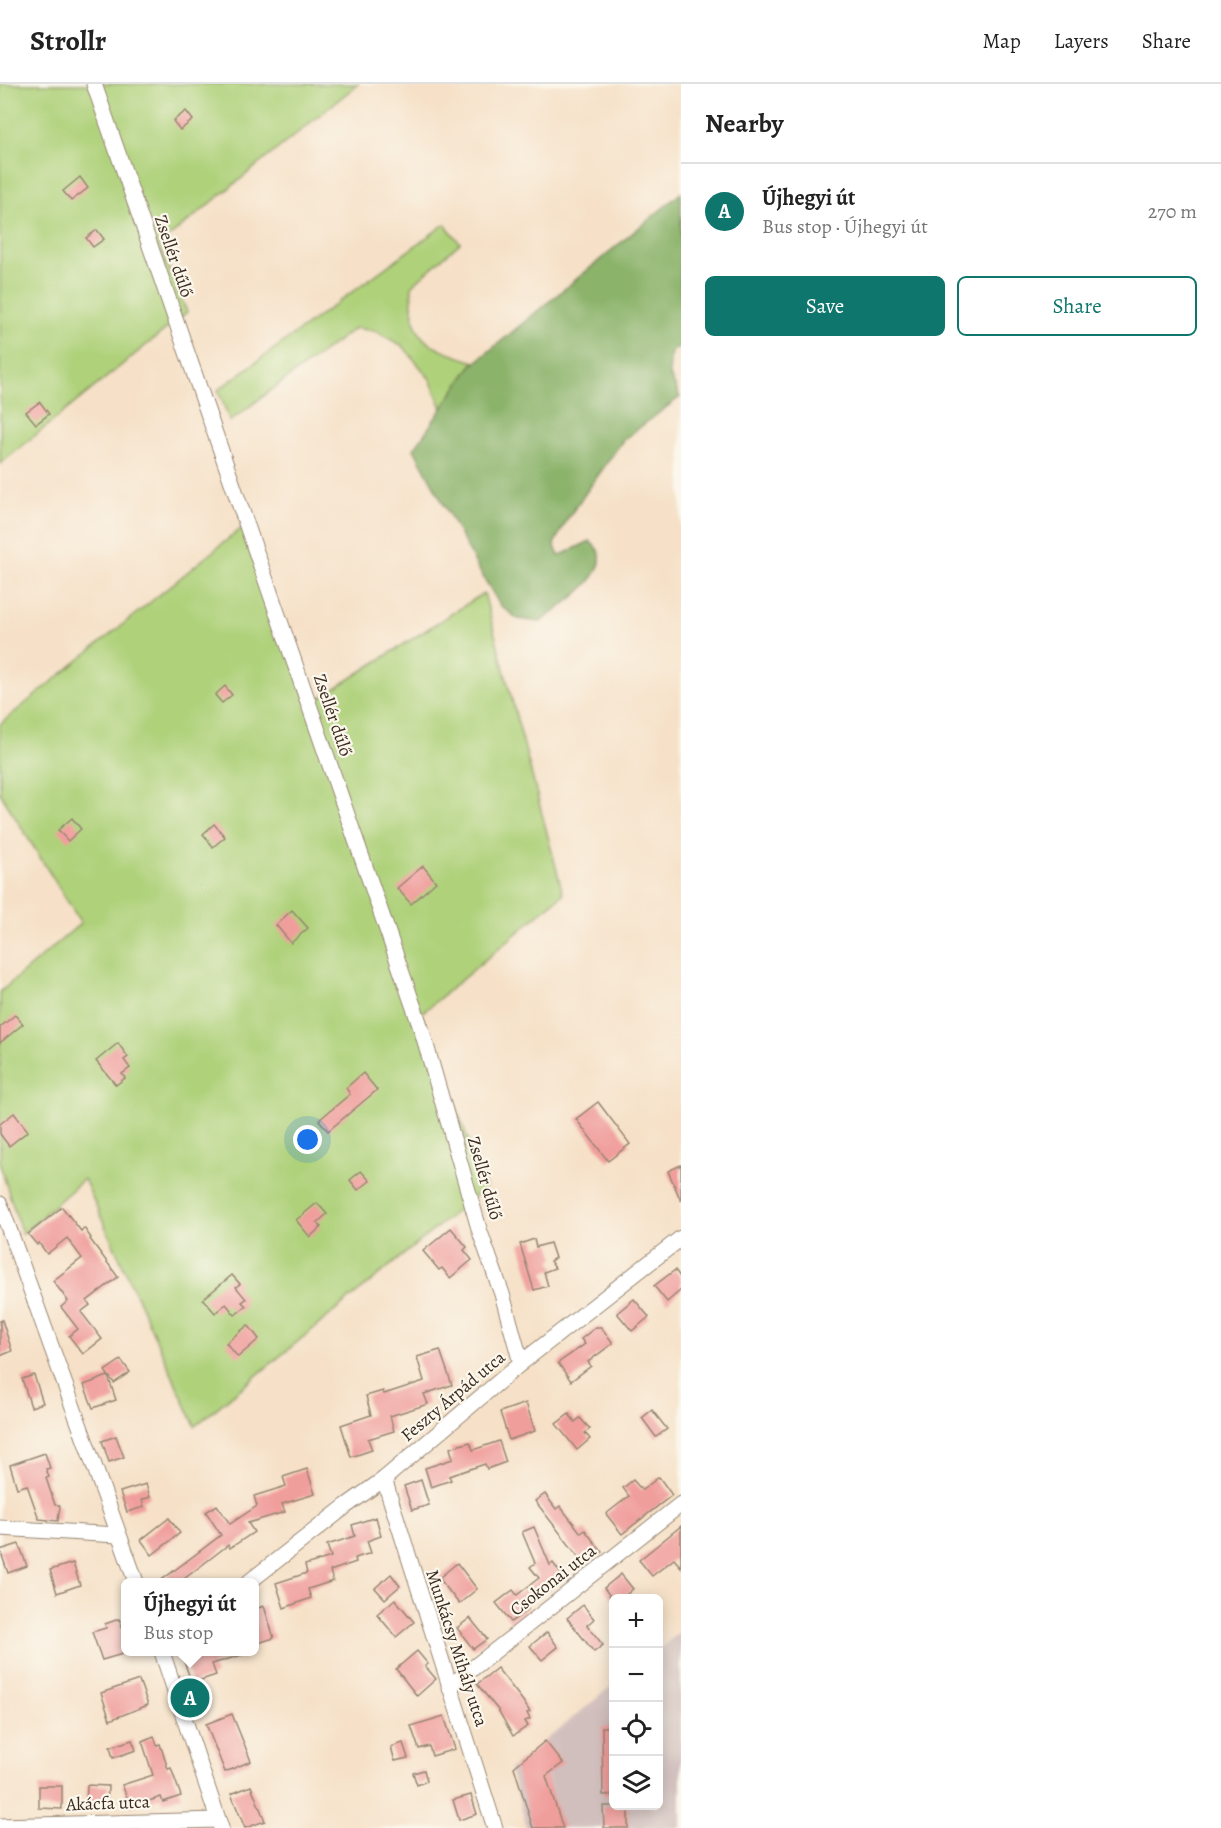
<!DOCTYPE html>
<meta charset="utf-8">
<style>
:root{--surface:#fff;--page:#f2f2f2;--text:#222;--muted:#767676;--line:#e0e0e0;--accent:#0f766e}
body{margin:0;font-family:Alegreya,serif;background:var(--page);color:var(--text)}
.controls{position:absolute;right:18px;bottom:18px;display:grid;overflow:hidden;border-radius:9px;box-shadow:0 3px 15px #0003}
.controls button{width:54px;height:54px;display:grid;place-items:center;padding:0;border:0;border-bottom:2px solid var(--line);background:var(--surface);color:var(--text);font:30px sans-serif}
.you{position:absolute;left:308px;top:1056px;width:21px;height:21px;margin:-15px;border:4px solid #fff;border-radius:50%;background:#1a73e8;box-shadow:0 0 0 9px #1a73e833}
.badge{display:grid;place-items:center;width:39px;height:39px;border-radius:50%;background:var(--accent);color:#fff;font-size:20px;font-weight:700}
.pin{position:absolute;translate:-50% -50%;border:3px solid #fff;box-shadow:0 2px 6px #0006}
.popup{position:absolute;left:121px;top:1494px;width:138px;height:78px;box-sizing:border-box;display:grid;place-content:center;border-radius:9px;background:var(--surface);filter:drop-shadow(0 2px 4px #0005);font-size:20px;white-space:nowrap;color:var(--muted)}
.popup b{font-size:22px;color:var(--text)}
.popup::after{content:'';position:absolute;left:50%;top:100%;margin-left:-12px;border:12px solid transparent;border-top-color:var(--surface)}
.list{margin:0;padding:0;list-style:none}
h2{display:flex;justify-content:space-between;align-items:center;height:78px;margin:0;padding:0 24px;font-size:26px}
h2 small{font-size:20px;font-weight:400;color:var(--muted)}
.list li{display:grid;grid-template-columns:39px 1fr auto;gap:18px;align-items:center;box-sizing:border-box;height:96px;padding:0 24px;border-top:2px solid var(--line)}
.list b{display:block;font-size:22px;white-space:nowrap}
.list p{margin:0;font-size:20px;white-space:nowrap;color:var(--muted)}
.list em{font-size:20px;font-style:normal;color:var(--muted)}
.actions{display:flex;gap:12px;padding:18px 24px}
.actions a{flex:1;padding:14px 0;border:2px solid var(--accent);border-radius:9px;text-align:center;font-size:21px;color:var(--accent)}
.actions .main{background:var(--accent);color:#fff}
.icon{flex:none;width:33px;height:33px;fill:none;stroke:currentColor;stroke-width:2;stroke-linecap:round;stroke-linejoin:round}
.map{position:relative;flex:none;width:681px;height:1744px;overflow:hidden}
header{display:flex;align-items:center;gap:36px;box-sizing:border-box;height:84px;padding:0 30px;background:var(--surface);border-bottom:2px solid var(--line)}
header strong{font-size:28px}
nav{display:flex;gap:33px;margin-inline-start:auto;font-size:21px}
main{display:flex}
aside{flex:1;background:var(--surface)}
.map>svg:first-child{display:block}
</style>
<header>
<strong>Strollr</strong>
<nav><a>Map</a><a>Layers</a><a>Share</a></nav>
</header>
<main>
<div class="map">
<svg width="681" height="1744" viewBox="0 0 681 1744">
<rect width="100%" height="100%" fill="#fbf7ec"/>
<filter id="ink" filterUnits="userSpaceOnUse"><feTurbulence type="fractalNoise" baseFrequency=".0167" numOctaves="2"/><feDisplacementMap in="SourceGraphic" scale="12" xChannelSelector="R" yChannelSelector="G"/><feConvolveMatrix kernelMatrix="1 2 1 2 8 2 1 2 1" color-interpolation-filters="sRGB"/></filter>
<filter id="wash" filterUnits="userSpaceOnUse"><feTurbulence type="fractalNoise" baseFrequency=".008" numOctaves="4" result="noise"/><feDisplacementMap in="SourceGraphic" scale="24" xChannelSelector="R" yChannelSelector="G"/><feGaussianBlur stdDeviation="1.35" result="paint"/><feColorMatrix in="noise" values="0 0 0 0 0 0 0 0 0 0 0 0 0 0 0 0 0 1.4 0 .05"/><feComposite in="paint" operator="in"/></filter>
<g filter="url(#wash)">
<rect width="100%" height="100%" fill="#f6e1c8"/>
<polygon fill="#d1bfbd" points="681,1547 681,1744 527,1744 510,1685 613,1601 614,1722 658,1722 659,1565"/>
<g fill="#afd17a" stroke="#757e4c" stroke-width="1.5">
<polygon points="0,0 358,0 159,161 187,228 0,380"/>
<path d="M 445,140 L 460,159 L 412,201 C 409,258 426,262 475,278 L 471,282 L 442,324 L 430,295 L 403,262 L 375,247 L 355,244 L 230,337 L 218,306 Z"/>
<polygon points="243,443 309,621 484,509 563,810 421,930 486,1103 195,1342 84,1095 22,1150 0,1081 0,908 81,839 0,709 0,640"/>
</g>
<path fill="#8bb36a" stroke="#636e44" stroke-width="1.5" d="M 681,109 L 681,261 L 671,268 L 669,289 L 680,313 L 623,356 L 568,434 L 554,460 L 559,472 L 590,457 C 592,460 597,464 599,468 C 609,493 557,525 540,538 L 518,535 L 500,521 L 479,486 L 414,365 L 471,282 Z"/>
<g id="blocks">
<g fill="#f09e9c">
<polygon points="186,27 193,36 180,46 173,37"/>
<polygon points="80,93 88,104 71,117 63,107"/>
<polygon points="97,146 104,155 93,163 86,154"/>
<polygon points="40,318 49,330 36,340 26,328"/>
<polygon points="225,602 232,611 222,619 215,611"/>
<polygon points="72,734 81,745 68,757 58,746"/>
<polygon points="214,740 225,753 213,763 203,750"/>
<polygon points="423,782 436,798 411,820 397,804"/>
<polygon points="292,826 308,844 291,859 276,841"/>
<polygon points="15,931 23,940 0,959 0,943"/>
<polygon points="118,959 128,973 124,976 130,984 122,990 125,994 116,1001 96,977"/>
<polygon points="363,989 377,1006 328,1047 319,1036 350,1010 346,1004"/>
<polygon points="598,1018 630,1060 608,1077 576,1035"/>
<polygon points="14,1029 28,1047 9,1062 0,1050 0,1040"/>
<polygon points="681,1081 681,1117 668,1087"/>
<polygon points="361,1087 370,1097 358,1106 350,1096"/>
<polygon points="317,1119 327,1130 317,1139 321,1143 310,1153 296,1136"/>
<polygon points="62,1123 81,1147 84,1144 91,1154 90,1155 118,1193 87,1217 90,1221 81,1228 102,1255 83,1270 69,1252 78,1245 61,1223 68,1217 53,1197 82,1174 67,1154 47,1170 39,1159 37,1161 28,1150"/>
<polygon points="451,1144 467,1163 464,1166 472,1176 450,1194 442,1184 439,1186 423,1167"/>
<polygon points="534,1155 536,1163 550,1159 555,1174 550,1177 555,1184 544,1188 548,1202 534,1206 520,1160"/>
<polygon points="675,1186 681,1194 681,1206 667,1218 654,1202"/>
<polygon points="232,1191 240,1200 236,1203 246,1215 242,1218 246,1222 235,1231 226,1220 215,1229 203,1215"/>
<polygon points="634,1215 649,1233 632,1247 617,1229"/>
<polygon points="2,1236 12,1267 0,1272 0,1237"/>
<polygon points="248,1241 259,1255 238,1273 226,1259"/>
<polygon points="596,1243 601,1243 613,1259 588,1278 591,1282 571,1297 558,1279 585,1260 581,1255"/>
<polygon points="440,1266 452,1301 424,1310 428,1320 390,1332 394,1347 368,1355 372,1366 351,1373 341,1341 371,1331 366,1312 383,1307 384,1310 424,1297 417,1273"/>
<polygon points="121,1276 130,1288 114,1299 105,1287"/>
<polygon points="34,1291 43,1319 31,1323 22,1295"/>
<polygon points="108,1292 116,1316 93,1324 84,1301"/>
<polygon points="526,1319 535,1347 509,1356 500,1328"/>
<polygon points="652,1326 667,1345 656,1353 642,1334"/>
<polygon points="569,1330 575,1338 580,1334 590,1345 585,1349 590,1355 577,1366 556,1340"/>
<polygon points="116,1352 124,1373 109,1378 102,1357"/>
<polygon points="499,1357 506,1378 487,1385 485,1380 449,1392 451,1396 431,1403 425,1384 453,1375 450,1364 470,1358 473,1366"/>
<polygon points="45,1369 50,1384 46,1385 49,1393 46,1394 55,1421 60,1422 58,1437 39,1435 27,1401 17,1404 10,1381"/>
<polygon points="307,1385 315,1410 282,1420 285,1428 248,1439 254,1448 230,1464 228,1461 180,1498 159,1498 221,1451 206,1428 217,1421 230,1440 257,1422 254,1412 286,1402 283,1393"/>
<polygon points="659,1393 672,1411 622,1450 606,1430 629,1412 623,1404 633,1396 642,1406"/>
<polygon points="421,1396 429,1421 412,1426 404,1402"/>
<polygon points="146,1400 150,1413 142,1416 144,1423 127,1428 120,1408"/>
<polygon points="545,1410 556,1425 560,1422 581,1449 585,1446 602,1468 585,1481 535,1417"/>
<polygon points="376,1433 381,1452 367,1457 371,1469 355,1474 356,1478 330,1487 333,1497 308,1505 311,1514 284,1524 276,1499 307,1489 305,1481 331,1473 327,1461 355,1452 352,1441"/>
<polygon points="169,1434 180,1449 152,1471 141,1456"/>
<polygon points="681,1442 681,1483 674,1475 652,1492 639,1476"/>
<polygon points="534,1443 550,1481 553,1479 565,1495 549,1507 546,1503 524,1520 528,1525 511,1538 496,1519 513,1506 517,1511 539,1494 530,1483 535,1479 522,1448"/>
<polygon points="19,1460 27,1482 8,1489 0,1466"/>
<polygon points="73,1479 80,1501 57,1509 50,1486"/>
<polygon points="457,1479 477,1505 459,1520 439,1494"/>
<polygon points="391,1490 400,1502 385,1515 375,1504"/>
<polygon points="621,1490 633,1505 621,1515 612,1515 604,1504"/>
<polygon points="395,1515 414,1538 396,1553 377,1530"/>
<polygon points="583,1521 594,1535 587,1541 603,1561 594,1568 567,1534"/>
<polygon points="264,1522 274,1554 255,1560 255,1525"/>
<polygon points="470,1534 487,1555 473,1565 457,1544"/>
<polygon points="119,1535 126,1554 126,1569 102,1576 92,1548 106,1544 105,1540"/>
<polygon points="547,1548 558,1563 542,1576 530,1562"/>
<polygon points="417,1567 428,1580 425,1582 436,1595 417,1612 396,1585"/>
<polygon points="203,1568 245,1568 245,1570 212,1580 216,1591 192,1599 183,1575"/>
<polygon points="497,1584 523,1617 530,1628 527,1629 530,1635 525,1637 528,1642 513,1652 498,1626 477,1600"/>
<polygon points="139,1596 148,1621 110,1636 101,1609"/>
<polygon points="232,1630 251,1677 225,1688 206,1640"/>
<polygon points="444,1632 455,1665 432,1672 429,1662 419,1665 411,1642"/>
<polygon points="602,1643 614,1643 614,1711 603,1711"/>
<polygon points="154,1652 157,1661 160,1660 168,1685 171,1684 181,1712 163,1718 161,1713 131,1723 122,1701 153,1691 142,1657"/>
<polygon points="132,1656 136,1666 113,1674 110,1663"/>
<polygon points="545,1657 563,1679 546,1692 563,1744 533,1744 514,1683"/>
<polygon points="403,1659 408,1674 395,1677 391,1663"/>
<polygon points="424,1686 427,1697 417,1701 413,1689"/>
<polygon points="87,1701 108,1702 107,1724 86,1723"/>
<polygon points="39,1702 62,1702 62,1725 39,1724"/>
<polygon points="251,1702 265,1737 245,1744 231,1710"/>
<polygon points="471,1711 477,1730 459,1736 453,1716"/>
<polygon points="603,1722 628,1722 628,1744 604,1744"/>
</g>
</g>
</g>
<g filter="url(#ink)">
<use href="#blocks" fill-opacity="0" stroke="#988673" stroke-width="1.5"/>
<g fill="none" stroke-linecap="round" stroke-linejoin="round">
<defs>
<g id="minor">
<polyline points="94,0 422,947 480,1148 502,1210 521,1279"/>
<polyline points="0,1120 136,1498"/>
<polyline points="384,1395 495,1744"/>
<polyline points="0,1444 117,1451"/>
<polyline points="249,1498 346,1422 384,1395 521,1279 681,1154"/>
<polyline points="162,1568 221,1744"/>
<polyline points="449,1603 681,1420"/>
<polyline points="0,1742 218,1736"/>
</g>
</defs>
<use href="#minor" stroke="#988673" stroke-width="17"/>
<use href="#minor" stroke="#fff" stroke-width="15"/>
</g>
</g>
<g text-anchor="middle" stroke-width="4.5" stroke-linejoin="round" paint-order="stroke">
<g font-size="18" fill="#3b2a1e" stroke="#fbf7ec">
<text transform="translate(174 172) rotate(71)" y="6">Zsellér dűlő</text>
<text transform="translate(333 631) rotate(71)" y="6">Zsellér dűlő</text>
<text transform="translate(485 1094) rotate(74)" y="6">Zsellér dűlő</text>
<text transform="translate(453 1312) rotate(-40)" y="6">Feszty Árpád utca</text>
<text transform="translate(553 1496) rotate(-38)" y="6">Csokonai utca</text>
<text transform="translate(457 1564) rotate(72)" y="6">Munkácsy Mihály utca</text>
<text transform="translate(108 1719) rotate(-2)" y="6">Akácfa utca</text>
</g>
</g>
</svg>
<div class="controls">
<button>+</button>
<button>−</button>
<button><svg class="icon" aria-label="locate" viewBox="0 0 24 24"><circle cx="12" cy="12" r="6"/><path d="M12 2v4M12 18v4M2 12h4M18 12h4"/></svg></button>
<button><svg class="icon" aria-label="layers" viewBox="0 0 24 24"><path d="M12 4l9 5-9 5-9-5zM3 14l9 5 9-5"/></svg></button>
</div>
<div class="you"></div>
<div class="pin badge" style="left:190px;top:1614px">A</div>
<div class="popup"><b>Újhegyi út</b>Bus stop</div>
</div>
<aside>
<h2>Nearby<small></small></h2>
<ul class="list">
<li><span class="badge">A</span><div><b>Újhegyi út</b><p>Bus stop · Újhegyi út</p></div><em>270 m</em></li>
</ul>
<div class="actions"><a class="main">Save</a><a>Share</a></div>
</aside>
</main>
